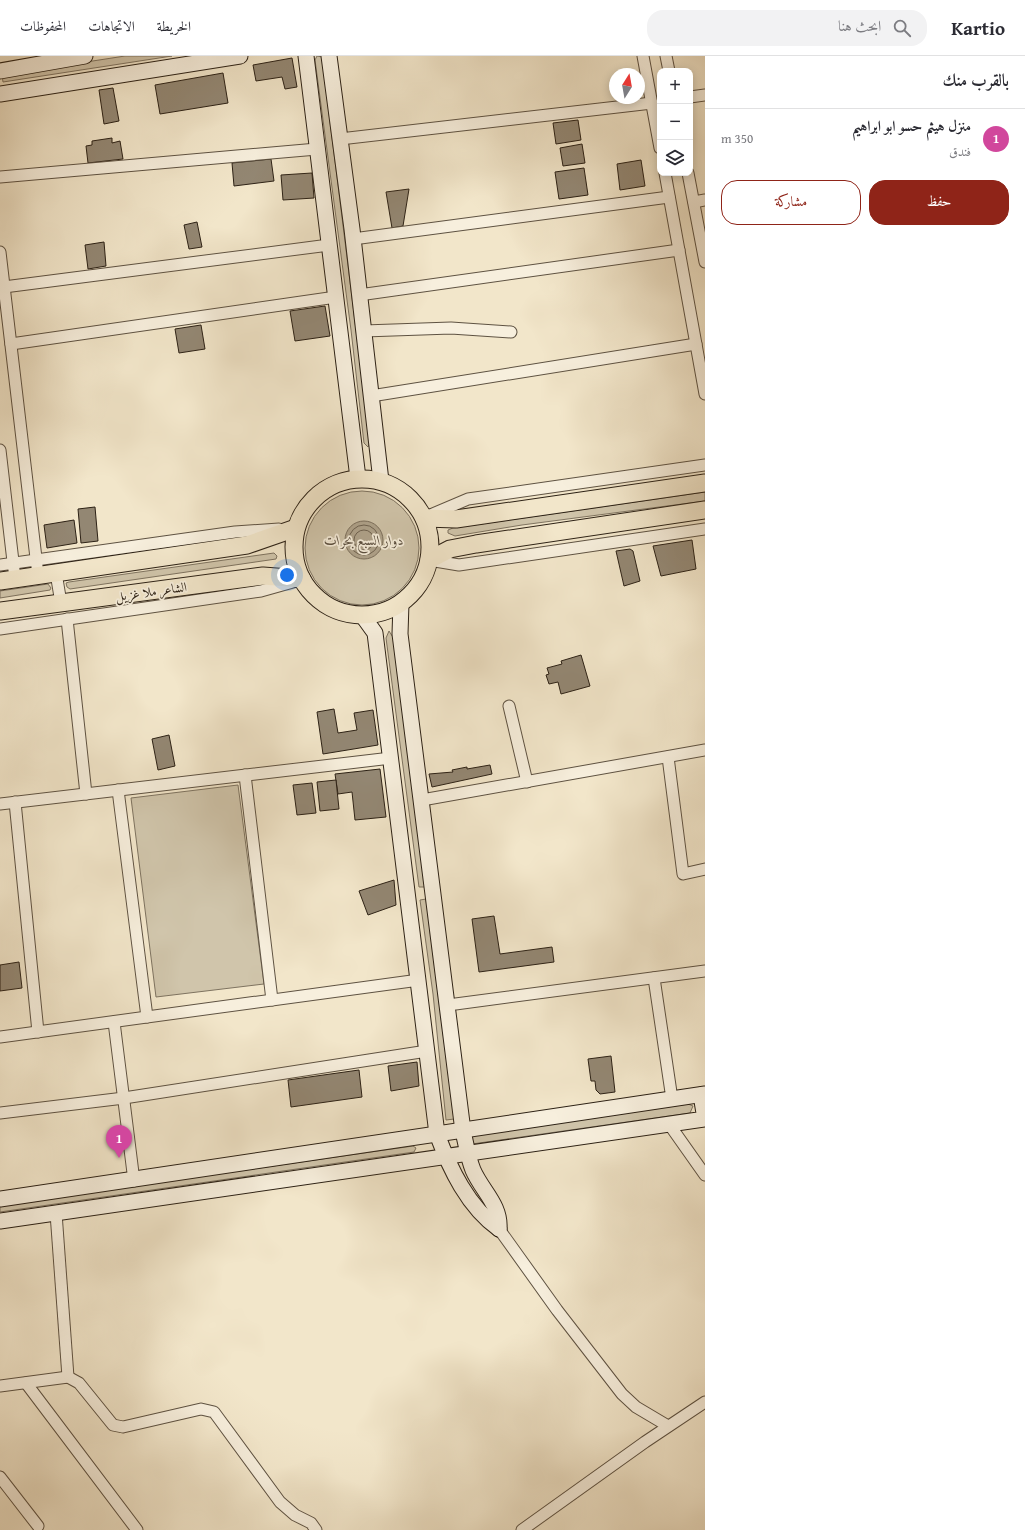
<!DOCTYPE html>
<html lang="ar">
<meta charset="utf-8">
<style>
:root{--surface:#fff;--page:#f2f2f3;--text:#2b2b33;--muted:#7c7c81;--line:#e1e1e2;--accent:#8f2418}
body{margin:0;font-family:"Gentium Book Plus",Amiri,serif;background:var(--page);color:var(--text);direction:rtl}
.controls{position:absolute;right:12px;top:12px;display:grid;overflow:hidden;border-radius:8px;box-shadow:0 2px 10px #0003}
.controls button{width:36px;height:36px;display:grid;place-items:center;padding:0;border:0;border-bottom:1px solid var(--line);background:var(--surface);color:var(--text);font:20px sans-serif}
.compass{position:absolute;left:609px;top:12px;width:36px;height:36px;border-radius:50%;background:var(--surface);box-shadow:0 2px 10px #0003;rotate:11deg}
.you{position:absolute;left:287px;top:519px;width:14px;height:14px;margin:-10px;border:3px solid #fff;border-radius:50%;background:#1a73e8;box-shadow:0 0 0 6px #1a73e833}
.badge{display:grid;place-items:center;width:26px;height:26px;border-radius:50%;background:var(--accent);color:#fff;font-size:13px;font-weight:700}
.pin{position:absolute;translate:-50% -33px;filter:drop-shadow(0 1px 2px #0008)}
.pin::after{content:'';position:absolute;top:21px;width:14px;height:12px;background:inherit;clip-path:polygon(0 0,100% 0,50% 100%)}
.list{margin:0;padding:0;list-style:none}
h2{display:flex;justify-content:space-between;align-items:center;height:52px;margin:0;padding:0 16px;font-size:17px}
h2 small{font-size:13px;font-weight:400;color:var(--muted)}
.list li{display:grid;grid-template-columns:26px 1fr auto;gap:12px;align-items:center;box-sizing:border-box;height:60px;padding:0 16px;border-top:1px solid var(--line)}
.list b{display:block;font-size:15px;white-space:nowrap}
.list p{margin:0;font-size:13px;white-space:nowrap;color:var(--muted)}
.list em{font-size:13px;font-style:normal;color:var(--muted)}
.actions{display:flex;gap:8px;padding:12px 16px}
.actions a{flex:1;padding:9px 0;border:1px solid var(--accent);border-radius:16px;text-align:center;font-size:14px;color:var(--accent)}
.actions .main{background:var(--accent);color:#fff}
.icon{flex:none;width:22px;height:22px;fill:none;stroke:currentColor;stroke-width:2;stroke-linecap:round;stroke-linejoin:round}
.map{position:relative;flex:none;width:705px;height:1474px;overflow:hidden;direction:ltr}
header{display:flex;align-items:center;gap:24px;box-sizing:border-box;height:56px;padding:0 20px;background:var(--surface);border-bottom:1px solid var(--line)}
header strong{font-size:19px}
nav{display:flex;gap:22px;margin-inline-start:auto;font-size:14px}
.search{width:280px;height:36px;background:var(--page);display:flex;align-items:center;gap:10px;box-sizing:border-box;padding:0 14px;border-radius:16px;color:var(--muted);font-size:15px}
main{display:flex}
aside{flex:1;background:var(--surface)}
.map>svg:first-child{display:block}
</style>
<header>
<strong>Kartio</strong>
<div class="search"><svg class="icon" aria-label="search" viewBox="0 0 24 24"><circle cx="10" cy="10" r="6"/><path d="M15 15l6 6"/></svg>ابحث هنا</div>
<nav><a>الخريطة</a><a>الاتجاهات</a><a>المحفوظات</a></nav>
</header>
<main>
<aside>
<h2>بالقرب منك<small></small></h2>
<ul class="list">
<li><span class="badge" style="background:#d1479c">1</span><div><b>منزل هيثم حسو ابو ابراهيم</b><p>فندق</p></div><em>350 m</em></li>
</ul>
<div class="actions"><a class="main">حفظ</a><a>مشاركة</a></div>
</aside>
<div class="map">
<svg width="705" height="1474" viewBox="0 0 705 1474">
<rect width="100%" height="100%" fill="#f2e6ca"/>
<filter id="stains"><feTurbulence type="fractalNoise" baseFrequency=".005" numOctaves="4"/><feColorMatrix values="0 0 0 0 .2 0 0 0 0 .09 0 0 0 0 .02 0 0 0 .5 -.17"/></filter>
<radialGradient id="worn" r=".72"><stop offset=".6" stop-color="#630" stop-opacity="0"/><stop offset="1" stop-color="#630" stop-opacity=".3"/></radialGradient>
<g fill="#d0c5ab" stroke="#7e7360">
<polygon points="125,0 172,0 3,26 2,19"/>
<polygon points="317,0 322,1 370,386 368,391 364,387 351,274 315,4"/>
<circle cx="362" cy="492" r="57"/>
<polygon points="705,436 705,445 522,469 455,480 448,477 448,474 453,472"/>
<polygon points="274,497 277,500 276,503 70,533 67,531 66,527 69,526"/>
<polygon points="48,528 51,532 50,534 0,542 0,535"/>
<polygon points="389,575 394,583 413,739 427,831 419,831 386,582"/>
<polygon points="238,729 264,928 156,941 131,742"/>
<polygon points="426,843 454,1063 446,1064 433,938 420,844"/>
<polygon points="688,1048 693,1050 690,1057 472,1088 470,1080"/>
<polygon points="413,1090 416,1092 414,1096 0,1156 0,1149"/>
</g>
<circle fill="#afa38c" stroke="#7b6f5c" cx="364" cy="484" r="19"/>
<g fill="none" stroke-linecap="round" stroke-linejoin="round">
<g stroke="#6e6250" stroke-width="1">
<circle cx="364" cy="484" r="15"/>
<circle cx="364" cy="484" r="10"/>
</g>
</g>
<g fill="#938773" stroke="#2c2115">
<polygon points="292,2 297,31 285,33 282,21 256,25 253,9"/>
<polygon points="223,17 228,47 160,58 155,29"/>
<polygon points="113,32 119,65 104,68 99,34"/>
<polygon points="578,64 581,84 556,88 553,67"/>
<polygon points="112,82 112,87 120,85 123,103 88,107 86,90 92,89 92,85"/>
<polygon points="582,88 585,107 563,110 560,92"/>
<polygon points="271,103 274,125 234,130 232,107"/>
<polygon points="641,104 645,130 620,134 617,108"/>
<polygon points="584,112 588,139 559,143 555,116"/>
<polygon points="312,117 314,142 283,144 281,119"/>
<polygon points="409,133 403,170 392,172 386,136"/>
<polygon points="197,166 202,191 189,193 184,169"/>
<polygon points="104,186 106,210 88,213 85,189"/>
<polygon points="325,250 330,280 295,285 290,255"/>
<polygon points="201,269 205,293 179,297 175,273"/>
<polygon points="95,451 98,485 81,487 78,453"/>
<polygon points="74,464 77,487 47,492 44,469"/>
<polygon points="692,484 696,513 661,520 653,490"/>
<polygon points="630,493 633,495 640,525 624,530 616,495"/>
<polygon points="581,599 590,630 561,638 558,626 549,628 546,619 549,618 547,612 562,608 561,605"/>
<polygon points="334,653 338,677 357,674 354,657 373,654 378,689 323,698 317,656"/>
<polygon points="169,679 175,710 158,714 152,683"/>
<polygon points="490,709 492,718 432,731 429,718 453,716 452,714 467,711 467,713"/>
<polygon points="380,713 386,761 355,764 352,736 338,738 335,718"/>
<polygon points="336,724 339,753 320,755 317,726"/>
<polygon points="312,727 316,757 297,759 293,729"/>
<polygon points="394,824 396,849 368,859 359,835"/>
<polygon points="494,860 500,898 552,891 554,906 479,916 472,863"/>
<polygon points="19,906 22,932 0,935 0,909"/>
<polygon points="611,1000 615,1036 600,1038 596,1034 595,1025 591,1025 588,1003"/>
<polygon points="417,1006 419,1030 391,1035 388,1010"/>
<polygon points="359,1014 362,1041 291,1051 288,1024"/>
</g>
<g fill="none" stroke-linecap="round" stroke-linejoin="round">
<defs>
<g id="minor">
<polyline points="643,0 660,92"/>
<polyline points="666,0 669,15"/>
<polyline points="690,41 705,39"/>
<polyline points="340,83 652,47"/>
<polyline points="665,117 705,338"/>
<polyline points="688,117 705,206"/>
<polyline points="0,121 317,93"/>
<polyline points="694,146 705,144"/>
<polyline points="353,183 669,141"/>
<polyline points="0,196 38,519"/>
<polyline points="4,231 329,189"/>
<polyline points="359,239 679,194"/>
<polyline points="364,275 451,272 511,276"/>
<polyline points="11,288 336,241"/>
<polyline points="371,340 696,288"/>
<polyline points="0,394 14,514"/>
<polyline points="428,460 468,443 705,409"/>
<polyline points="429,504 459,509 705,473"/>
<polyline points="0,509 235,476 279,473"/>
<polyline points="56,517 61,547"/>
<polyline points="67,563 86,738"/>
<polyline points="0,573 261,535 293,526"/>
<polyline points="509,650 527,726"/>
<polyline points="668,701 683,818 705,813"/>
<polyline points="245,719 272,944"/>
<polyline points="118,734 147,961"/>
<polyline points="422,744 705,694"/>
<polyline points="15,746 38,976"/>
<polyline points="0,748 391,702"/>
<polyline points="654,922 672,1043"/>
<polyline points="448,949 705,915"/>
<polyline points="114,966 134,1125"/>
<polyline points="0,981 419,924"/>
<polyline points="0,1057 124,1042 427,995"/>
<polyline points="669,1068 705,1119"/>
<polyline points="56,1157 68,1321"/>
<polyline points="499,1173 557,1254 622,1338 636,1351 668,1370"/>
<polyline points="26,1327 137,1474"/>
<polyline points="0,1330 68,1321 79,1327 113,1369 123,1371 201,1353 214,1356 280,1446 295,1459 311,1467 316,1474"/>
<polyline points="0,1421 38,1470"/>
<polyline points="522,1474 645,1386 705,1346"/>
</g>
<g id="secondary">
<polyline points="306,0 358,422"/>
<polyline points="329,0 352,173 381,425"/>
<polyline points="0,15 85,0"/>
<polyline points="0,38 240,0"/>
<path d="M 401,547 L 400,578 L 463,1075 C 466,1088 468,1102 473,1114 C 482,1135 501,1149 499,1173"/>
<path d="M 362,559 L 375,577 L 437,1078 C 450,1113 468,1151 499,1173"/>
<polyline points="0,1143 705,1038"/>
<polyline points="0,1165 705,1063 701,1039"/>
</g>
<g id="primary">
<circle cx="362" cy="491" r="68"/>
<polyline points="424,462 456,463 705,427"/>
<polyline points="429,504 450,493 476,488 705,454"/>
<polyline points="0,525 247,489 296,472"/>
<polyline points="0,555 263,520 302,523"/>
</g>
</defs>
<use href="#minor" stroke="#5e5242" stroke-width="13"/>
<use href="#secondary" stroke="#2c2115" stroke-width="17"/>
<use href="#primary" stroke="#2c2115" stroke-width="19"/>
<use href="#minor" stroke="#f7efdd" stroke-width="11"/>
<use href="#secondary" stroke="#f7efdd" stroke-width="15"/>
<use href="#primary" stroke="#f2e6ca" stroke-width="17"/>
</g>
<g text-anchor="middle" stroke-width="3.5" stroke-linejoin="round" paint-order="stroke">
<g font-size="13" fill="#2c2115" stroke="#f7efdd">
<text transform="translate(151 535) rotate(-8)" y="5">الشاعر ملا غزيل</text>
</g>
<g font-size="14" font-style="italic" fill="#5a4e3f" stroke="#f7efdd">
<text x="364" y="489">دوار السبع بحرات</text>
</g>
</g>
<rect width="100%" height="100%" filter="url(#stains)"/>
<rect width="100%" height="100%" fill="url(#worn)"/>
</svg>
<div class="controls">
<button>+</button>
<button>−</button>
<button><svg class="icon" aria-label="layers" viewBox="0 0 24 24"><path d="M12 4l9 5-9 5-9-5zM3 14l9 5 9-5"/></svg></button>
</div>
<svg class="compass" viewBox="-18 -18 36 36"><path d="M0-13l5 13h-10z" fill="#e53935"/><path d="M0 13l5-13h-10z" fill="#7c7c81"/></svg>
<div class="you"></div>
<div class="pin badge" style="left:119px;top:1102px;background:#d1479c">1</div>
</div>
</main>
